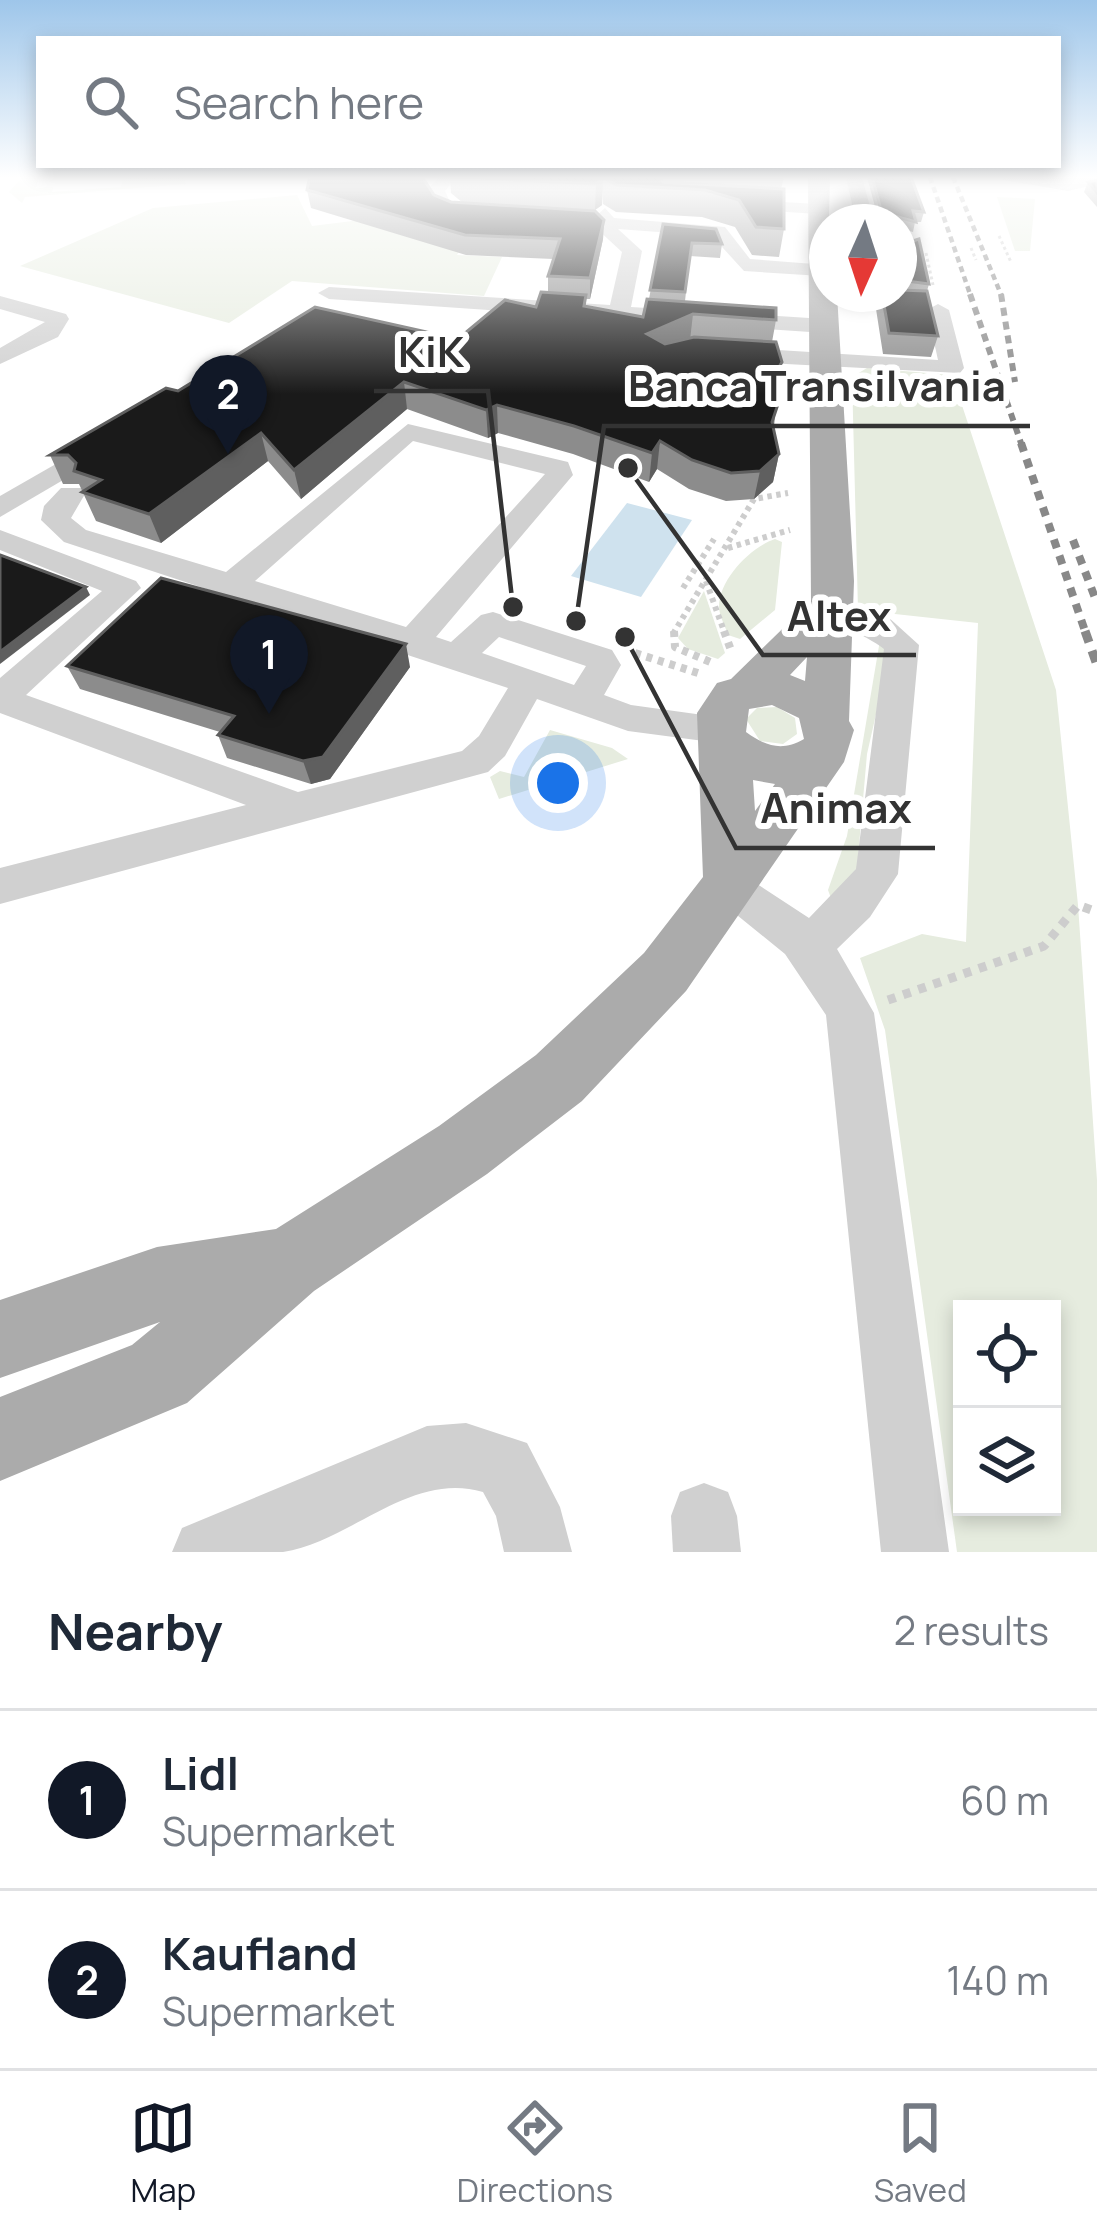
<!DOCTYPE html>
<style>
:root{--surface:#fff;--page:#f6f6f7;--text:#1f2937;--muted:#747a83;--line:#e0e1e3;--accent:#111827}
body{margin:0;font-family:Manrope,sans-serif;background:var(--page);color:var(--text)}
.controls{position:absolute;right:36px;bottom:36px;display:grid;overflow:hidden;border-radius:0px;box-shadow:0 6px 18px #0003}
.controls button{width:108px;height:108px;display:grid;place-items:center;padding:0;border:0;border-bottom:3px solid var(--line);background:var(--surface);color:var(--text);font:60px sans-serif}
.compass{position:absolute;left:809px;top:204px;width:108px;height:108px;border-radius:50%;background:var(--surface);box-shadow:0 6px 18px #0003;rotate:183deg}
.you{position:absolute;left:558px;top:783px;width:42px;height:42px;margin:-30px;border:9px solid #fff;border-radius:50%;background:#1a73e8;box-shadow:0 0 0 18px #1a73e833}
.badge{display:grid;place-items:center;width:78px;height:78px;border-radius:50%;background:var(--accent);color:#fff;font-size:39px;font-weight:700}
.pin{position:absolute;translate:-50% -99px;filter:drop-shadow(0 3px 6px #0008)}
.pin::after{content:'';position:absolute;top:63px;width:42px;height:36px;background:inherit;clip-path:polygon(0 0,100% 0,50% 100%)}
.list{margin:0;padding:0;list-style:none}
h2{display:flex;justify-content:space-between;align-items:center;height:156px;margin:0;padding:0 48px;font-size:51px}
h2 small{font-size:39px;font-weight:400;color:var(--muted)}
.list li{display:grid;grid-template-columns:78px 1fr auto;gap:36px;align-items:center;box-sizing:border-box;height:180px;padding:0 48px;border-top:3px solid var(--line)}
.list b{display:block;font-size:45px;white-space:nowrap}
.list p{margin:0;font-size:39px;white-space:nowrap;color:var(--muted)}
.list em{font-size:39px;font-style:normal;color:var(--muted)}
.icon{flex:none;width:66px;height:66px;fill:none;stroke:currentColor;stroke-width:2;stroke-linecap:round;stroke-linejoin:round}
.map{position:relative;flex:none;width:1097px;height:1552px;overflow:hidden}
.search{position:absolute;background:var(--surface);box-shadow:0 6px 18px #0003;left:36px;right:36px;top:36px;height:132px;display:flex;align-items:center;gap:30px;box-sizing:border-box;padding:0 42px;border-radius:0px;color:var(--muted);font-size:45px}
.sheet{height:516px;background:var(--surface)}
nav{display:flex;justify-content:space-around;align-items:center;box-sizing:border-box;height:168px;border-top:3px solid var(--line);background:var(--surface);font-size:33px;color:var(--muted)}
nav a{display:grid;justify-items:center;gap:6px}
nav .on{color:var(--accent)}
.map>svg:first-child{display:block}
</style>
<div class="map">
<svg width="1097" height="1552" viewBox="0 0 1097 1552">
<rect width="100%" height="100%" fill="#fff"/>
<g fill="#e6ecdf" fill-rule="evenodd">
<polygon points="22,177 39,177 36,188 53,187 52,192 121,187 123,177 184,177 186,184 25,197 22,203 9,192"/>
<polygon points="297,195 312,226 434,211 461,248 457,255 502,257 484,296 292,281 229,323 20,266 153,208"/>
<polygon points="997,197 1035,199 1030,251 1015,251"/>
<path d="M 867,368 L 952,375 L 1056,690 L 1078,905 L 1097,1180 L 1097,1552 L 957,1552 L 885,1030 L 860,958 L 922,934 L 966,942 L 978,623 L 858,610 L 852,377 ZM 962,1309 L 1052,1309 L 1052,1507 L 962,1507 Z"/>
<path d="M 775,539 L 782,542 L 775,610 L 740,639 L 728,635 C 726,628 719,615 719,607 C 719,579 751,547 775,539 Z"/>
<polygon points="704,591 725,653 718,659 688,649 678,638"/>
<polygon points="880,640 891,648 867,754 857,868 832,901 828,890 847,836"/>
<polygon points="777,707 795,718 797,734 783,744 760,741 746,719 757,708"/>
<polygon points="550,730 612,748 628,759 499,799 490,777 500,771 524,777"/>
</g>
<polygon fill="#cfe2ee" points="627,503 692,520 641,597 571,576"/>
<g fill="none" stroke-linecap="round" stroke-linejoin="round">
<g stroke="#cdcdcd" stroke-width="3" stroke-dasharray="3 3" stroke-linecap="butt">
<polyline points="999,236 1011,262"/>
<polyline points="971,248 976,260"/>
<polyline points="926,253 933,285"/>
</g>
<g stroke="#cdcdcd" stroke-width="6" stroke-dasharray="4.5 4.5" stroke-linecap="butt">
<polyline points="728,548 790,530"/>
<polyline points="706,581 725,634"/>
<polyline points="683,588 714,539"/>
<polyline points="673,634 754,499 788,493"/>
</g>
<g stroke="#cdcdcd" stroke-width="8" stroke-dasharray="6 6" stroke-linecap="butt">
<polyline points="674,631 675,647 715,664"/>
<polyline points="724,631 732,653"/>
<polyline points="635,653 701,674"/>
</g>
<polyline stroke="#cdcdcd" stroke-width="9" stroke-dasharray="8 8" stroke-linecap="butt" points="888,1000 1044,946 1078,905 1097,912"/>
<g fill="#d0d0d0" fill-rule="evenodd">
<polygon points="439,177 456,177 445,191 450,202 490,211 490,219 437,210 427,190"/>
<polygon points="846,177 862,177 874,222 856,222"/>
<polygon points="1033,177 1097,177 1097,184 1068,191 998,179"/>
<polygon points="733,199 817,204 826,209 817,214 727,208 724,204"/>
<polygon points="605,208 614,218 725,227 750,259 827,265 827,275 821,276 744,271 712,236 618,229 642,251 631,307 825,319 836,326 825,333 329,299 318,293 329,287 610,305 622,252 596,228 546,219 555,214 596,216"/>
<polygon points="899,230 914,238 914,246 899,251"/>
<polygon points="823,290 918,296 929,302 918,308 816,300 816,292"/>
<polygon points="0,296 66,314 69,319 58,337 0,364 0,348 45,322 0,309"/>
<polygon points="938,304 949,310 964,368 960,373 730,361 718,354 730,347 938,360 927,310"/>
<path d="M 408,424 L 568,462 L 573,475 L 436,637 L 451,642 L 481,615 L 493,612 L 612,650 L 621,665 L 604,695 L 631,705 L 732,719 L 738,729 L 732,739 L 719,743 L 628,731 L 537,699 L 505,756 L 488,772 L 0,904 L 0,868 L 246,805 L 0,713 L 0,678 L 102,591 L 0,550 L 0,530 L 136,581 L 141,588 L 26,695 L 298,792 L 462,751 L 479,736 L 508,688 L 64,542 L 41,520 L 44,506 L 61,488 L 81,488 L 85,494 L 71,518 L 86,530 L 226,572 ZM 413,441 L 545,474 L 406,627 L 255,581 ZM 499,637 L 586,666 L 574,685 L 482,653 Z"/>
<polygon points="89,445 99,447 99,459 0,517 0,496"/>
<path d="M 832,595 L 887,616 L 919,645 L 898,874 L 870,917 L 837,949 L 874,1013 L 949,1552 L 881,1552 L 826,1015 L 785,954 L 716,898 L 709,885 L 716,872 L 731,867 L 809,918 L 856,869 L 884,649 C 864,633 830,624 816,605 L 820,598 Z"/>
<path d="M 466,1423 L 527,1443 L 560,1507 L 572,1552 L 504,1552 L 496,1516 L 483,1492 C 410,1471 352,1541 283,1552 C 248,1552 208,1552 172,1552 L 182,1528 L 427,1426 Z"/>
<polygon points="704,1483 728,1492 737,1516 741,1552 673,1552 671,1516 680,1492"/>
</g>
<path fill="#ababab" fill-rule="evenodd" d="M 808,177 L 830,177 L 827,294 L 837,294 L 854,581 L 849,721 L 854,730 L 844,762 L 686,991 L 582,1101 L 487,1174 L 314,1291 L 187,1403 L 0,1481 L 0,1397 L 132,1345 L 160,1322 L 0,1378 L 0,1300 L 157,1247 L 276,1229 L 439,1126 L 536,1055 L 644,953 L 703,877 L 697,713 L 717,683 L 731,679 L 811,601 ZM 807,657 L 805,681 L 790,675 ZM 772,705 L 799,718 L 804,739 C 782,752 765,746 746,732 L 749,709 ZM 753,780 L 775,784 L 755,811 Z"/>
<g stroke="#888" stroke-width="4.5" stroke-dasharray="6 4.5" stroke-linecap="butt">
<polyline points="930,177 971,297"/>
<polyline points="953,177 1002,297"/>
</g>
<g stroke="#888" stroke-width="6" stroke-dasharray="8 6" stroke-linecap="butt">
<polyline points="970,294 1022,446"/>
<polyline points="1001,294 1015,382"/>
</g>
<g stroke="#888" stroke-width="8" stroke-dasharray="9 8" stroke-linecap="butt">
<polyline points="1021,443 1086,634"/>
<polyline points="1073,540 1097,603"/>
</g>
<polyline stroke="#888" stroke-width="9" stroke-dasharray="12 9" stroke-linecap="butt" points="1085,631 1097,665"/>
</g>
<g fill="#8c8c8c">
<polygon points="450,177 784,177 781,189 784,229 779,257 752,255 735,227 702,217 616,212 603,204 603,190 602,205 595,210 604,220 603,239 590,299 586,299 586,306 643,317 649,299 663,224 722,244 720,258 690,256 685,301 776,320 772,342 782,362 778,384 774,427 779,454 773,482 754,499 726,501 689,489 657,469 649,482 573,454 498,433 488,438 407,409 301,499 268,461 161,543 96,521 79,484 63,484 50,455 178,391 458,339 536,307 548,292 548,276 553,259 466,255 311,208 307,190 434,195 451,202 463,203 451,193"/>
<polygon points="867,177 911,177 924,212 921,222 915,222 913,232 899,228 899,222 873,222 877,214"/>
<polygon points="1097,180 1097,207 1084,192 1088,182"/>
<polygon points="899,241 929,284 927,291 938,336 931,357 883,354 876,309 880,294 899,294"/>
<polygon points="67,666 410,667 330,779 311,784 227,758 218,735 220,732 80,689"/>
</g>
<g fill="#5f5f5f">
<polygon points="603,178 602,205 595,210 596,184"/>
<polygon points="604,220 603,239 590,299 590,278"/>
<polygon points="693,314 690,340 645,360 647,334"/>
<polygon points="404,382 407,409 301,499 294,470"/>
<polygon points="497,405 498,433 488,438 486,410"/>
<polygon points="261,433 268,461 161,543 149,514"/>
<polygon points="660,441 657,469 649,482 652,453"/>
<polygon points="779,454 773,482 754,499 760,471"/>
<polygon points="86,587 90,595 0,664 0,652"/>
<polygon points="406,644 410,667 330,779 311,784 303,761"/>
</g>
<g fill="#1a1a1a" stroke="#5f5f5f" stroke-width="3">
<polygon points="461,177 589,177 603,178 596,184"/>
<polygon points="606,177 659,177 663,182 784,189 784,229 756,227 739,200 705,190 617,185 604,178"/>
<polygon points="872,177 911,177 924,212 913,211 916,222 898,217 898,222 876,222 875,216 881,210"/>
<polygon points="423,178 434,195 451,202 595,211 604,220 590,278 548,276 560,239 465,235 307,190 309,180"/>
<polygon points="1097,180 1097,193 1088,182"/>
<polygon points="663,224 716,229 722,244 692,243 685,292 650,290"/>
<polygon points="919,239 929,284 899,280 899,241 903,244"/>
<polygon points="899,290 927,291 938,336 889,333 882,294 899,294"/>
<polygon points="541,292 586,295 584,306 643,317 647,299 776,308 776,320 693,314 647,334 665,344 694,337 776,342 782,362 776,372 780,398 772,422 779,454 760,471 731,473 692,460 660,441 652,453 574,426 497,405 486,410 404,382 294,470 261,433 149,514 82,492 101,480 74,471 76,463 68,455 50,455 166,388 178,391 315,307 458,339 505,300 536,307"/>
<polygon points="0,555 86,587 0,652"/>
<polygon points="161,578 406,644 323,757 303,761 218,735 234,716 67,666"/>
</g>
<linearGradient id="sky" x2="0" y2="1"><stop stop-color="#9ec6ea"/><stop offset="0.45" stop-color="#fff"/><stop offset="1" stop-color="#fff" stop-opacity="0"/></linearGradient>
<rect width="1097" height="394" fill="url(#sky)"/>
<path fill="none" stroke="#333" stroke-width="4.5" d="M513 607L488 391H374M576 621L604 426H1030M628 468L763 655H916M625 637L736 848H935"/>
<g fill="#333" stroke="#fff" stroke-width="4.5">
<circle cx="513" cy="607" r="12"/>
<circle cx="576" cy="621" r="12"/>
<circle cx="628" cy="468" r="12"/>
<circle cx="625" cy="637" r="12"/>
</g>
<g font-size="42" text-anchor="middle" font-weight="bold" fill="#333" stroke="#fff" stroke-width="12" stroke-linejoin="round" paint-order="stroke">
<text x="431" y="367">KiK</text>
<text x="817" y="401">Banca Transilvania</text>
<text x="839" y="631">Altex</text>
<text x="836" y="823">Animax</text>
</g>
</svg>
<div class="controls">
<button><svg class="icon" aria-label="locate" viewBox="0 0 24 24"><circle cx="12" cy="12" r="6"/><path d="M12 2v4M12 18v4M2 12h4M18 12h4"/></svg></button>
<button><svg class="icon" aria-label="layers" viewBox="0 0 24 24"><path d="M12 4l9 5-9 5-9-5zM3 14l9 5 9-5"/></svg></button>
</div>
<svg class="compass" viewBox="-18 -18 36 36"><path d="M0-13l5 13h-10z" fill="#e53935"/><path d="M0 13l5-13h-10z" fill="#747a83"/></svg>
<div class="you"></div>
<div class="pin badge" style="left:269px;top:714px">1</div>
<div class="pin badge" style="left:228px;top:454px">2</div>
<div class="search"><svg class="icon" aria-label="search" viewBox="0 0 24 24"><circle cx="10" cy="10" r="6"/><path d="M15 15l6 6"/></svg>Search here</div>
</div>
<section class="sheet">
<h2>Nearby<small>2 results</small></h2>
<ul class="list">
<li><span class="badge">1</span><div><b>Lidl</b><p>Supermarket</p></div><em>60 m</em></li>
<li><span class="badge">2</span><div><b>Kaufland</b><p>Supermarket</p></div><em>140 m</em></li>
</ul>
</section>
<nav>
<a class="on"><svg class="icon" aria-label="map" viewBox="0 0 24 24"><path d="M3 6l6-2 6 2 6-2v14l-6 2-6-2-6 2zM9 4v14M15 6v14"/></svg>Map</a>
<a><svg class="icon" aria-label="directions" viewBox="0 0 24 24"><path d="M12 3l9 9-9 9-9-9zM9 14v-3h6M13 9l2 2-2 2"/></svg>Directions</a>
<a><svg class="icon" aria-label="saved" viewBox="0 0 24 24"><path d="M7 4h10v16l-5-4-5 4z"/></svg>Saved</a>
</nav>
